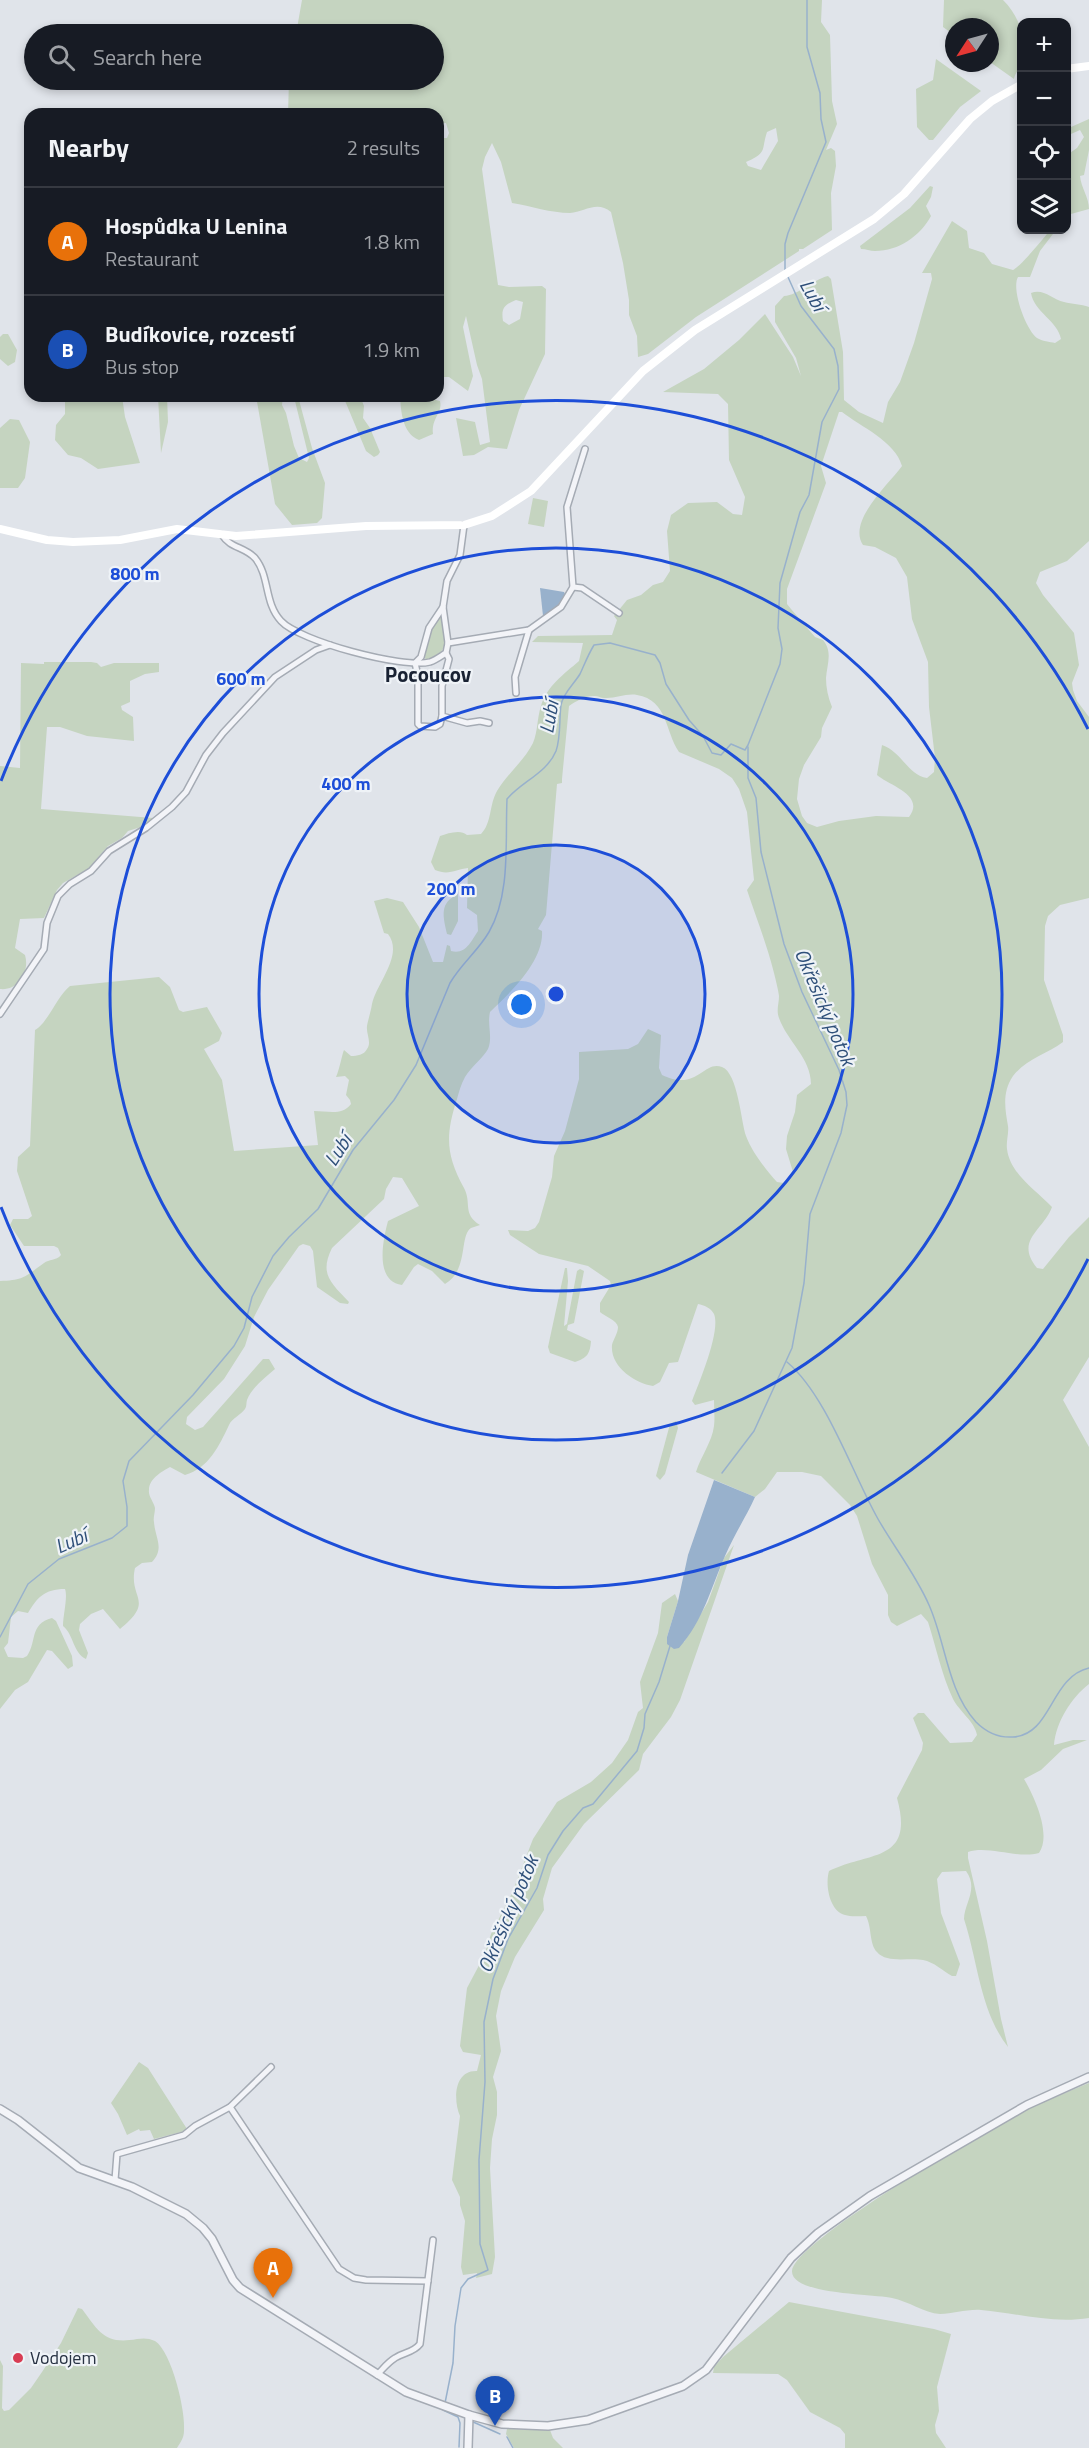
<!DOCTYPE html>
<meta charset="utf-8">
<style>
:root{--surface:#171b24;--page:#242831;--text:#f1f3f6;--muted:#9ea1a6;--line:#363941;--accent:#db2777}
body{margin:0;font-family:"Titillium Web",sans-serif;background:var(--page);color:var(--text)}
.controls{position:absolute;right:18px;top:18px;display:grid;overflow:hidden;border-radius:12px;box-shadow:0 3px 9px #0003}
.controls button{width:54px;height:54px;display:grid;place-items:center;padding:0;border:0;border-bottom:2px solid var(--line);background:var(--surface);color:var(--text);font:30px sans-serif}
.compass{position:absolute;left:945px;top:18px;width:54px;height:54px;border-radius:50%;background:var(--surface);box-shadow:0 3px 9px #0003;rotate:234deg}
.you{position:absolute;left:522px;top:1005px;width:21px;height:21px;margin:-15px;border:4px solid #fff;border-radius:50%;background:#1a73e8;box-shadow:0 0 0 9px #1a73e833}
.badge{display:grid;place-items:center;width:39px;height:39px;border-radius:50%;background:var(--accent);color:#fff;font-size:20px;font-weight:700}
.pin{position:absolute;translate:-50% -50px;filter:drop-shadow(0 2px 3px #0008)}
.pin::after{content:'';position:absolute;top:32px;width:21px;height:18px;background:inherit;clip-path:polygon(0 0,100% 0,50% 100%)}
.list{margin:0;padding:0;list-style:none}
h2{display:flex;justify-content:space-between;align-items:center;height:78px;margin:0;padding:0 24px;font-size:26px}
h2 small{font-size:20px;font-weight:400;color:var(--muted)}
.list li{display:grid;grid-template-columns:39px 1fr auto;gap:18px;align-items:center;box-sizing:border-box;height:108px;padding:0 24px;border-top:2px solid var(--line)}
.list b{display:block;font-size:22px;white-space:nowrap}
.list p{margin:0;font-size:20px;white-space:nowrap;color:var(--muted)}
.list em{font-size:20px;font-style:normal;color:var(--muted)}
.icon{flex:none;width:33px;height:33px;fill:none;stroke:currentColor;stroke-width:2;stroke-linecap:round;stroke-linejoin:round}
.map{position:relative;flex:none;width:1089px;height:2448px;overflow:hidden}
.search{position:absolute;background:var(--surface);box-shadow:0 3px 9px #0003;left:24px;top:24px;width:420px;height:66px;display:flex;align-items:center;gap:15px;box-sizing:border-box;padding:0 21px;border-radius:33px;color:var(--muted);font-size:22px}
.panel{position:absolute;background:var(--surface);box-shadow:0 3px 9px #0003;left:24px;top:108px;width:420px;height:294px;border-radius:18px}
.map>svg:first-child{display:block}
</style>
<div class="map">
<svg width="1089" height="2448" viewBox="0 0 1089 2448">
<rect width="100%" height="100%" fill="#e0e4ea"/>
<g fill="#c5d4c0" fill-rule="evenodd">
<path d="M 302,0 L 822,0 L 821,22 L 830,35 L 832,101 L 837,124 L 826,150 L 831,148 L 835,151 L 836,166 L 831,193 L 832,230 L 803,249 L 799,249 L 799,251 L 696,317 L 648,354 L 638,357 L 637,336 L 629,315 L 629,300 L 623,263 L 611,212 C 597,200 584,212 570,213 C 551,213 531,206 512,203 L 501,162 L 492,143 L 485,157 L 482,169 L 498,285 L 509,287 L 542,286 L 546,289 L 545,354 L 519,410 L 507,449 L 488,447 L 474,455 L 463,456 L 456,418 L 475,422 L 480,445 L 490,442 L 482,379 L 477,365 L 466,316 L 463,327 L 473,376 L 468,391 L 449,377 L 442,377 L 438,349 L 438,138 L 447,138 L 449,133 L 446,123 L 438,124 L 438,114 L 335,114 L 332,111 L 328,114 L 288,114 L 289,80 L 434,80 L 434,34 L 296,34 ZM 776,128 L 778,141 L 761,170 L 748,166 L 746,162 C 768,152 761,150 767,132 ZM 516,300 L 523,302 L 520,319 L 509,325 L 503,321 C 501,308 504,305 516,300 Z"/>
<path d="M 944,0 L 1003,0 C 1020,17 1026,38 1022,62 C 1020,68 1015,73 1014,79 L 990,62 L 990,27 L 954,27 L 954,35 L 943,27 Z"/>
<polygon points="936,59 981,91 960,107 933,140 929,140 917,127 916,89 933,80"/>
<path d="M 1089,119 L 1089,150 L 1084,175 L 1080,176 C 1081,188 1089,197 1089,209 L 1071,214 L 1067,213 L 1067,155 L 1077,148 L 1084,137 L 1080,130 L 1071,134 L 1071,127 Z"/>
<path d="M 930,186 L 933,187 L 931,197 L 926,206 L 931,216 C 920,236 899,251 875,251 C 870,251 866,249 861,249 L 860,246 L 910,208 Z"/>
<path d="M 952,221 L 967,231 L 969,248 L 984,253 L 992,264 L 1013,270 C 1020,267 1044,238 1050,230 L 1056,230 L 1040,251 L 1030,277 L 1018,277 C 1011,289 1026,330 1037,338 C 1042,341 1050,342 1055,343 L 1061,339 C 1058,321 1034,312 1031,293 C 1043,288 1052,299 1064,302 C 1072,304 1081,304 1089,307 L 1089,541 L 1067,561 L 1040,572 L 1036,583 L 1043,595 L 1074,633 L 1079,665 L 1072,683 L 1073,690 L 1077,701 L 1089,717 L 1089,898 L 1060,905 L 1048,916 L 1045,926 L 1044,980 L 1063,1035 L 1063,1042 C 1047,1054 1026,1059 1013,1076 C 1002,1092 1005,1109 1008,1126 C 1009,1133 1006,1141 1007,1149 C 1010,1174 1036,1190 1052,1207 C 1044,1230 1014,1240 1037,1268 L 1043,1269 L 1069,1237 L 1089,1217 L 1089,1357 L 1063,1400 L 1089,1447 L 1089,1684 C 1071,1698 1056,1722 1054,1745 L 1073,1740 L 1087,1740 L 1063,1749 L 1041,1770 L 1024,1779 C 1034,1796 1052,1834 1039,1853 C 1017,1859 988,1845 968,1852 L 968,1858 L 987,1941 L 1001,2019 L 1008,2047 C 980,2011 978,1962 964,1919 C 964,1904 979,1889 966,1871 L 942,1872 L 937,1879 L 941,1913 L 960,1964 L 956,1976 L 952,1976 C 943,1971 934,1962 923,1960 C 910,1957 887,1964 877,1952 C 869,1944 872,1927 866,1916 C 859,1916 851,1917 845,1915 C 829,1911 825,1884 829,1871 C 869,1851 915,1863 897,1798 L 922,1750 L 923,1743 L 913,1718 L 918,1713 L 924,1713 L 950,1743 L 972,1742 L 977,1735 C 975,1722 959,1711 953,1699 C 942,1676 936,1647 928,1622 L 921,1614 L 897,1626 L 891,1622 L 888,1615 L 888,1595 L 872,1564 L 857,1516 L 850,1505 L 821,1476 L 802,1472 L 777,1472 L 765,1489 L 755,1497 L 696,1472 C 701,1456 712,1442 714,1426 C 715,1418 714,1409 714,1400 L 695,1405 L 692,1401 C 699,1383 721,1331 714,1314 C 711,1308 704,1305 698,1304 L 678,1362 L 669,1363 L 660,1382 L 653,1386 C 635,1383 610,1367 612,1345 C 613,1340 618,1333 618,1327 C 617,1320 604,1316 600,1312 L 600,1303 L 611,1285 L 610,1281 L 588,1266 L 539,1254 L 510,1235 L 508,1230 L 528,1231 L 535,1228 L 539,1222 L 552,1177 L 554,1156 L 565,1131 L 579,1079 L 579,1052 L 628,1049 L 638,1044 L 648,1029 L 661,1035 L 659,1068 L 662,1075 C 698,1092 703,1060 722,1067 C 738,1073 741,1122 746,1136 C 752,1152 766,1170 777,1182 L 784,1183 L 793,1172 L 786,1149 L 787,1136 L 795,1112 L 797,1095 L 811,1084 C 811,1058 787,1041 779,1018 C 776,1010 779,1004 779,996 C 778,989 776,981 774,973 C 767,945 756,917 747,890 L 754,880 L 747,812 L 739,789 L 732,778 L 719,769 L 679,752 C 665,732 668,700 637,695 C 626,693 615,699 604,698 C 601,698 598,696 595,696 C 586,695 576,701 569,706 L 562,779 L 562,783 L 557,784 L 546,915 L 538,929 L 542,931 C 544,961 510,993 490,1012 C 487,1025 493,1037 488,1049 C 484,1057 471,1067 465,1077 C 461,1084 459,1092 457,1099 C 445,1136 446,1155 464,1188 C 472,1203 462,1214 480,1225 C 477,1226 474,1227 471,1228 C 459,1236 469,1270 445,1284 L 432,1271 L 418,1264 L 414,1267 L 402,1285 C 374,1281 383,1240 388,1221 L 419,1206 L 402,1178 L 393,1177 L 386,1189 L 384,1199 L 332,1248 C 319,1274 331,1283 349,1302 L 348,1304 L 340,1303 L 317,1287 L 313,1251 L 310,1246 L 303,1244 L 299,1246 L 268,1290 L 254,1317 L 245,1346 L 224,1379 L 187,1417 L 186,1424 L 195,1430 L 203,1427 L 263,1359 L 269,1359 L 275,1369 C 266,1377 252,1387 247,1400 C 246,1403 247,1406 245,1409 C 241,1415 232,1418 229,1425 C 219,1446 209,1468 185,1475 L 170,1467 C 161,1472 149,1479 149,1490 C 148,1496 154,1502 155,1508 C 155,1513 153,1518 154,1522 C 155,1538 165,1548 152,1562 L 142,1563 L 135,1568 C 128,1599 156,1600 120,1629 L 103,1609 L 91,1614 L 80,1624 L 79,1630 L 88,1653 L 86,1659 C 73,1653 74,1635 63,1626 C 63,1615 68,1597 65,1589 C 44,1589 37,1598 28,1613 L 18,1611 L 11,1617 L 8,1643 L 4,1648 L 8,1657 L 23,1658 L 27,1656 C 37,1642 29,1624 52,1618 L 56,1621 L 72,1656 L 73,1666 L 68,1669 L 52,1651 L 47,1650 L 28,1682 L 15,1690 L 0,1709 L 0,1281 C 25,1280 24,1277 44,1263 C 49,1259 56,1261 61,1255 L 58,1248 L 54,1246 L 24,1246 L 10,1225 L 13,1219 L 28,1219 L 32,1216 L 17,1171 L 18,1157 L 30,1146 L 35,1030 C 47,1024 58,995 70,986 L 159,977 L 170,987 L 179,1010 L 183,1012 L 207,1007 L 222,1033 L 219,1041 L 204,1049 L 222,1080 L 234,1151 L 318,1145 L 314,1111 C 328,1111 342,1116 351,1104 L 350,1100 L 346,1095 L 349,1080 L 345,1076 L 336,1077 C 340,1068 342,1054 344,1050 L 351,1056 C 357,1056 364,1055 367,1049 C 372,1042 366,1034 367,1026 C 368,1020 371,1011 372,1004 C 377,982 404,955 388,934 L 384,933 L 374,901 L 387,898 L 403,902 L 419,927 L 433,962 L 443,962 L 447,945 L 450,946 L 451,951 C 466,955 471,941 478,931 L 477,915 L 467,908 L 468,868 C 456,869 449,876 435,870 L 431,862 L 440,836 C 448,833 461,829 467,835 L 481,834 C 492,823 489,805 497,791 C 507,774 524,761 533,743 C 538,731 537,718 541,706 C 546,687 564,674 579,661 L 583,643 L 532,642 L 538,636 L 612,635 L 617,620 L 614,616 L 627,600 L 641,595 L 653,585 L 663,582 L 670,571 L 667,531 L 671,515 L 688,503 L 717,502 L 733,514 L 742,515 L 745,497 L 729,460 L 728,404 L 718,394 L 663,392 L 704,369 L 739,340 L 765,314 L 793,357 L 801,376 L 796,358 L 775,322 L 775,306 L 784,296 C 799,295 812,280 828,276 L 831,279 L 843,352 L 844,400 L 859,412 L 883,423 L 888,402 L 900,382 L 914,343 L 932,279 L 931,273 L 922,273 ZM 839,412 L 842,412 C 861,427 895,441 902,466 C 889,484 847,521 863,545 L 875,547 L 896,558 L 907,577 L 912,619 L 928,662 L 929,707 L 935,758 L 934,772 L 927,778 C 908,775 901,751 882,745 L 877,775 C 888,785 926,795 909,817 L 876,816 L 839,821 L 817,827 L 807,823 L 802,816 L 797,799 L 799,779 L 804,765 L 821,737 L 822,728 L 832,707 C 828,697 826,688 826,678 C 827,664 833,652 823,640 L 815,637 L 791,609 L 787,604 L 787,589 L 826,483 L 821,466 Z"/>
<polygon points="3,334 8,334 17,350 15,362 8,366 0,359 0,337"/>
<polygon points="65,396 122,396 125,417 140,463 98,469 81,458 68,455 55,440 56,425 65,414"/>
<polygon points="158,396 167,396 168,422 161,453"/>
<polygon points="256,396 283,396 282,405 286,413 294,446 299,458 307,462 309,458 294,397 298,396 299,400 312,448 325,483 322,518 317,523 292,525 275,504"/>
<polygon points="343,396 360,396 364,406 363,418 370,428 380,452 378,455 374,457 366,451"/>
<path d="M 400,396 L 418,396 L 440,401 C 443,413 431,418 433,434 L 419,440 C 402,433 401,411 400,396 Z"/>
<polygon points="10,419 19,420 30,442 25,478 18,488 0,488 0,428"/>
<polygon points="533,498 548,501 544,527 528,524"/>
<path d="M 441,615 C 445,636 453,652 426,660 L 424,656 L 430,629 Z"/>
<path d="M 44,662 L 91,662 L 97,663 L 101,667 L 114,663 L 159,663 L 159,672 L 145,674 L 130,681 L 130,702 L 121,706 L 122,710 L 133,717 L 134,741 L 87,736 L 60,727 L 47,727 L 41,809 L 153,818 L 144,826 L 128,831 L 122,838 L 108,846 L 88,869 L 63,883 L 57,890 L 44,918 L 20,919 L 15,948 L 25,955 C 30,972 18,991 0,989 L 0,766 L 20,768 L 21,663 L 44,664 Z"/>
<path d="M 458,894 L 458,921 L 451,935 L 447,934 C 443,916 439,903 458,894 Z"/>
<path d="M 565,1268 L 567,1268 L 568,1281 L 564,1326 L 567,1324 L 577,1271 L 580,1269 L 584,1271 L 574,1323 L 568,1325 L 567,1330 L 591,1341 C 590,1354 587,1358 575,1362 L 550,1353 L 548,1347 Z"/>
<polygon points="676,1421 678,1428 665,1474 660,1480 656,1476 670,1424"/>
<path d="M 734,1545 L 680,1700 L 671,1717 L 643,1754 L 639,1770 L 584,1824 L 552,1868 L 543,1899 L 544,1910 L 515,1957 L 501,1991 L 496,2016 L 501,2051 L 493,2077 L 497,2092 L 497,2115 L 492,2139 L 490,2168 L 495,2257 L 492,2274 L 476,2278 L 477,2273 L 463,2275 L 461,2267 L 465,2221 L 460,2205 L 460,2197 L 452,2180 L 460,2116 C 453,2100 454,2070 477,2071 L 481,2055 L 463,2052 L 460,2046 L 467,1988 L 484,1956 L 491,1934 L 512,1893 L 533,1839 L 557,1802 L 591,1782 L 612,1763 L 628,1740 L 638,1712 L 643,1708 L 640,1682 L 658,1633 L 662,1603 L 675,1594 L 678,1601 L 667,1637 L 684,1642 L 708,1602 L 724,1558 Z"/>
<polygon points="139,2062 148,2068 187,2129 185,2131 154,2139 150,2130 140,2131 139,2129 127,2135 118,2114 111,2103"/>
<path d="M 1089,2083 L 1089,2318 C 1052,2324 1017,2313 981,2310 C 967,2309 953,2314 940,2314 C 924,2313 908,2301 892,2298 C 876,2294 791,2295 792,2271 C 794,2241 992,2127 1026,2110 C 1047,2100 1068,2092 1089,2083 Z"/>
<polygon points="789,2302 934,2329 951,2334 937,2387 939,2411 935,2425 936,2433 946,2448 845,2448 845,2434 840,2428 810,2412 787,2380 778,2374 713,2373 714,2367 723,2357"/>
<path d="M 78,2308 L 82,2309 C 99,2332 105,2345 137,2339 C 143,2338 149,2338 155,2341 C 172,2352 186,2412 184,2431 C 184,2438 180,2443 177,2448 L 0,2448 L 0,2360 L 3,2366 L 2,2408 L 4,2411 L 9,2410 L 31,2388 L 42,2372 L 61,2343 Z"/>
<polygon points="507,2429 550,2430 553,2438 563,2448 514,2448 506,2434"/>
</g>
<g fill="#98b1cc">
<polygon points="540,588 564,592 565,594 555,610 543,616"/>
<path d="M 714,1480 L 755,1497 C 746,1517 734,1535 725,1556 C 711,1588 703,1621 679,1648 L 674,1649 L 667,1644 L 667,1637 L 678,1601 L 688,1555 Z"/>
</g>
<g fill="none" stroke-linecap="round" stroke-linejoin="round">
<g stroke="#98b1cc" stroke-width="1.5">
<polyline points="785,270 785,244 788,233 826,142 821,119 820,93 807,47 807,0"/>
<path d="M 787,1362 C 827,1396 852,1473 878,1519 C 894,1547 916,1575 929,1605 C 946,1643 947,1690 976,1722 C 986,1732 999,1738 1013,1737 C 1052,1735 1050,1677 1089,1668"/>
<polyline points="722,1473 754,1431 792,1348 804,1283 810,1214 841,1133 847,1105 846,1092 839,1070 802,992 784,944 761,852 756,798 748,778 748,747"/>
<path d="M 0,1637 L 28,1584 L 59,1559 L 112,1538 L 127,1526 L 127,1507 L 123,1481 L 129,1461 L 193,1395 L 234,1346 L 244,1328 L 252,1297 L 273,1256 L 289,1237 L 318,1209 L 353,1150 L 394,1100 L 416,1065 L 450,983 C 461,964 478,951 489,932 C 511,894 505,842 507,799 C 521,782 547,773 556,751 C 561,737 559,720 561,705 C 563,693 574,684 580,674 C 585,663 588,655 594,645 L 610,643 L 655,655 L 660,663 L 666,684 L 689,720 L 703,736 L 712,753 L 721,755 L 731,744 L 745,750 L 748,745 L 780,664 L 782,649 L 778,628 L 780,583 L 800,512 L 809,495 L 822,422 L 839,389 L 838,366 L 834,349 L 801,306 L 788,277"/>
<polyline points="445,2403 453,2363 455,2326 461,2288 468,2279 488,2270 480,2244 479,2160 485,2082 484,2022 493,1979 508,1939 537,1888 548,1855 563,1831 583,1808 593,1804 637,1751 644,1728 645,1714 659,1682 670,1646"/>
<polyline points="444,2407 443,2410 458,2417 460,2423 459,2447"/>
<polyline points="471,2421 500,2434"/>
<polyline points="507,2437 513,2448"/>
</g>
<defs>
<g id="minor">
<path d="M 222,535 C 230,548 245,547 255,558 C 270,576 264,603 281,621 C 299,641 403,669 430,662 C 436,660 441,656 446,653 L 448,643 L 443,607 L 447,581 L 460,555 L 464,525"/>
<polyline points="573,587 582,588 619,613"/>
<polyline points="448,643 529,630 561,607 573,587 567,507 585,449"/>
<polyline points="446,653 449,659 442,686 442,716 467,723 480,721 489,723"/>
<polyline points="516,693 515,677 529,630"/>
<polyline points="442,716 440,724 435,727 420,726 418,724 418,676 415,663 421,657 429,628 443,607"/>
<polyline points="0,1014 44,949 47,923 58,896 70,884 91,871 109,851 146,828 172,807 186,792 206,755 223,733 275,677 316,650 330,645"/>
<polyline points="230,2107 339,2269 354,2278 366,2280 428,2281"/>
<polyline points="115,2180 117,2154 184,2135 195,2126 230,2107 271,2067"/>
<path d="M 377,2375 C 383,2369 388,2362 395,2358 C 404,2352 413,2353 420,2344 L 433,2240"/>
</g>
<g id="tertiary">
<polyline points="0,2109 18,2120 79,2168 132,2187 186,2214 203,2228 212,2239 233,2280 240,2288 406,2392 469,2415 502,2424 548,2426 588,2420 683,2386 706,2370 791,2258 818,2233 870,2196 1027,2105 1089,2077"/>
<polyline points="468,2448 469,2415"/>
</g>
</defs>
<use href="#minor" stroke="#a5abb4" stroke-width="8"/>
<use href="#tertiary" stroke="#a5abb4" stroke-width="10"/>
<use href="#minor" stroke="#f3f4f8" stroke-width="5"/>
<use href="#tertiary" stroke="#f3f4f8" stroke-width="7"/>
<g stroke="#fff" stroke-width="8">
<polyline points="1066,69 1089,66"/>
<polyline points="0,529 47,540 73,542 120,540 177,529 236,536 366,526 464,525 492,516 531,491 643,371 695,330 874,219 904,194 970,119 992,101 1022,84"/>
</g>
</g>
<circle cx="556" cy="994" r="149" fill="#1d4ed8" fill-opacity=".12"/>
<g fill="none" stroke="#1d4ed8" stroke-width="3">
<circle cx="556" cy="994" r="149"/>
<circle cx="556" cy="994" r="297"/>
<circle cx="556" cy="994" r="446"/>
<path d="M1088 1259A595 595 0 0 1 1 1207M1 781A595 595 0 0 1 1088 729"/>
</g>
<circle fill="#d83c53" stroke="#eff3f7" stroke-width="2" cx="18" cy="2358" r="6"/>
<g text-anchor="middle" stroke-width="4.5" stroke-linejoin="round" paint-order="stroke">
<g font-size="18" fill="#273142" stroke="#eff3f7" text-anchor="start">
<text x="30" y="2364">Vodojem</text>
</g>
<g font-size="20" font-style="italic" fill="#2e4f79" stroke="#eff3f7">
<text transform="translate(813 295) rotate(61)" y="7">Lubí</text>
<text transform="translate(549 717) rotate(-80)" y="7">Lubí</text>
<text transform="translate(825 1007) rotate(67)" y="7">Okřešický potok</text>
<text transform="translate(338 1150) rotate(-57)" y="7">Lubí</text>
<text transform="translate(71 1541) rotate(-24)" y="7">Lubí</text>
<text transform="translate(508 1914) rotate(-67)" y="7">Okřešický potok</text>
</g>
<g font-size="21" font-weight="bold" fill="#192233" stroke="#eff3f7">
<text x="428" y="682">Pocoucov</text>
</g>
</g>
<circle cx="556" cy="994" r="9" fill="#1d4ed8" stroke="#eff3f7" stroke-width="3"/>
<g font-size="18" text-anchor="middle" font-weight="bold" fill="#1d4ed8" stroke="#eff3f7" stroke-width="4.5" stroke-linejoin="round" paint-order="stroke">
<text x="135" y="580">800 m</text>
<text x="241" y="685">600 m</text>
<text x="346" y="790">400 m</text>
<text x="451" y="895">200 m</text>
</g>
</svg>
<div class="controls">
<button>+</button>
<button>−</button>
<button><svg class="icon" aria-label="locate" viewBox="0 0 24 24"><circle cx="12" cy="12" r="6"/><path d="M12 2v4M12 18v4M2 12h4M18 12h4"/></svg></button>
<button><svg class="icon" aria-label="layers" viewBox="0 0 24 24"><path d="M12 4l9 5-9 5-9-5zM3 14l9 5 9-5"/></svg></button>
</div>
<svg class="compass" viewBox="-18 -18 36 36"><path d="M0-13l5 13h-10z" fill="#e53935"/><path d="M0 13l5-13h-10z" fill="#9ea1a6"/></svg>
<div class="you"></div>
<div class="pin badge" style="left:273px;top:2298px;background:#e8710a">A</div>
<div class="pin badge" style="left:495px;top:2426px;background:#1a4fb4">B</div>
<div class="search"><svg class="icon" aria-label="search" viewBox="0 0 24 24"><circle cx="10" cy="10" r="6"/><path d="M15 15l6 6"/></svg>Search here</div>
<section class="panel">
<h2>Nearby<small>2 results</small></h2>
<ul class="list">
<li><span class="badge" style="background:#e8710a">A</span><div><b>Hospůdka U Lenina</b><p>Restaurant</p></div><em>1.8 km</em></li>
<li><span class="badge" style="background:#1a4fb4">B</span><div><b>Budíkovice, rozcestí</b><p>Bus stop</p></div><em>1.9 km</em></li>
</ul>
</section>
</div>
